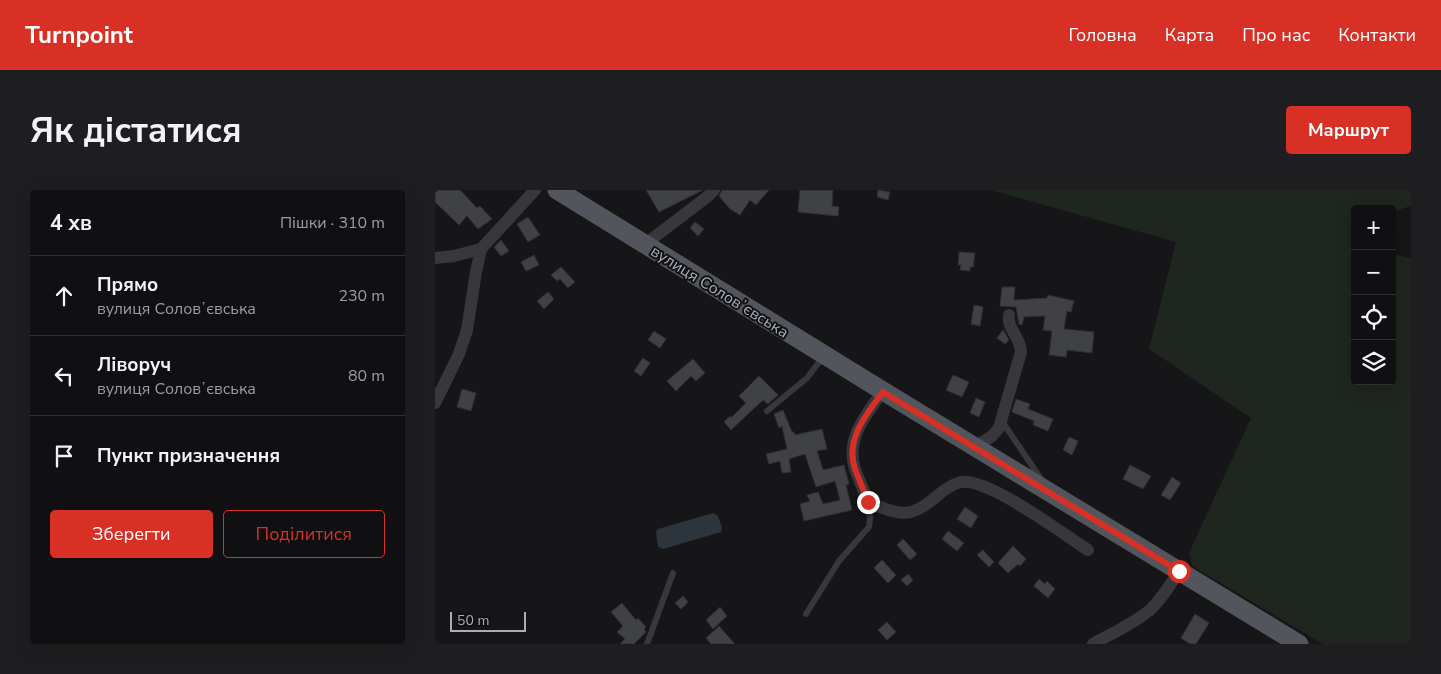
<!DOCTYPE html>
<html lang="uk">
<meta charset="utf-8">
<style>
:root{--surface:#101012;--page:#1e1e20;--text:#f1f3f6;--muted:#9c9d9f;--line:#303032;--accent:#d93025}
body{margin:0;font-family:"Nunito Sans",sans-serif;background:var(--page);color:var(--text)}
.controls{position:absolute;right:15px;top:15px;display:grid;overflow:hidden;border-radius:5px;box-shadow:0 5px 20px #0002}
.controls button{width:45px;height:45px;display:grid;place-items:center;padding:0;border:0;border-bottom:1px solid var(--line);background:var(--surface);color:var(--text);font:25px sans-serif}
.scale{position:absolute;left:15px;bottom:12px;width:76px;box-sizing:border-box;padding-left:5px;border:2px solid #a8adb8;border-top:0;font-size:14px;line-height:18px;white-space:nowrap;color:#a8adb8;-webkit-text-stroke:4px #111113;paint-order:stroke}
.stop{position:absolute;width:15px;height:15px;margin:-11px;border:4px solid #d93025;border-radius:50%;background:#fff}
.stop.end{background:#d93025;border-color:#fff;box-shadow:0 1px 5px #0008}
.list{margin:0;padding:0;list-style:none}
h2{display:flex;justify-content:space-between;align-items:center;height:65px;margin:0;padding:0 20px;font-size:21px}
h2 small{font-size:16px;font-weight:400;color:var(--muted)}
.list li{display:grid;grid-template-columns:32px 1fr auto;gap:15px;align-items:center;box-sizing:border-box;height:80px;padding:0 20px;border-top:1px solid var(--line)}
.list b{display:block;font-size:19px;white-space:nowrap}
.list p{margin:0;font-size:16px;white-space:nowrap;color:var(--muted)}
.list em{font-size:16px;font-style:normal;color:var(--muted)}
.actions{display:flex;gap:10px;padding:15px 20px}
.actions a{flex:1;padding:11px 0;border:1px solid var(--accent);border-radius:5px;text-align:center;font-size:18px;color:var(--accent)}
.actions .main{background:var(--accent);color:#fff}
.icon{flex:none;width:28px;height:28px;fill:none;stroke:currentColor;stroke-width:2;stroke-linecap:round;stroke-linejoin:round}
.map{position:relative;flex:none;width:976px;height:454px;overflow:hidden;border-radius:5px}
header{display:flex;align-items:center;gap:30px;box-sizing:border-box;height:70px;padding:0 25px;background:var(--accent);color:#fff}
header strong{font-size:24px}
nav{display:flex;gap:28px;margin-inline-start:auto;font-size:18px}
.intro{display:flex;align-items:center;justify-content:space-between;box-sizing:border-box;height:120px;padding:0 30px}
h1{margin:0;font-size:35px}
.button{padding:12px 22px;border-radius:5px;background:var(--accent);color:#fff;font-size:18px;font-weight:700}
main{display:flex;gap:30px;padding:0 30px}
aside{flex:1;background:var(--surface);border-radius:5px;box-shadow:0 5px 20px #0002}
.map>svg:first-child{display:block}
</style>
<header>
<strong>Turnpoint</strong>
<nav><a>Головна</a><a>Карта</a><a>Про нас</a><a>Контакти</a></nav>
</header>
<div class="intro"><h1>Як дістатися</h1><a class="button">Маршрут</a></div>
<main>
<aside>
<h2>4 хв<small>Пішки · 310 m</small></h2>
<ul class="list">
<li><svg class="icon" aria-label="ahead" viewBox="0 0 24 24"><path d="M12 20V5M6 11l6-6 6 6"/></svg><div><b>Прямо</b><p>вулиця Соловʼєвська</p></div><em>230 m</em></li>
<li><svg class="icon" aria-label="left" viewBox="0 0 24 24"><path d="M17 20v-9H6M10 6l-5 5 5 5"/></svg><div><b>Ліворуч</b><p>вулиця Соловʼєвська</p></div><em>80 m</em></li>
<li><svg class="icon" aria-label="arrive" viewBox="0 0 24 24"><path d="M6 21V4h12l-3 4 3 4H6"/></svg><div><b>Пункт призначення</b></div></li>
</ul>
<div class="actions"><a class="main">Зберегти</a><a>Поділитися</a></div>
</aside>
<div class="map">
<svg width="976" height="454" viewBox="0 0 976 454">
<rect width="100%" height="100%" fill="#161618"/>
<polygon fill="#1e261f" points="556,0 976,0 976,16 957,22 957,19 920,19 920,191 957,191 957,64 976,68 976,454 888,454 757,376 754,363 816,228 714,159 741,52"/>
<polygon fill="#2c353c" points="278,323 283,326 287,337 286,342 228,359 223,357 221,342 223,339"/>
<g fill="#404145" stroke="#303034">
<polygon points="0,0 25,0 42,18 45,16 57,29 43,39 32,26 24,35 0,12"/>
<polygon points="211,0 268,0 224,22"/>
<polygon points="287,0 334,0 321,15 315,10 305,25 295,19 284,6"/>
<polygon points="365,0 398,0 397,16 404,17 403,26 363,22"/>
<polygon points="443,0 455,2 453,10 442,7"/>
<polygon points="93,27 105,45 93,52 82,34"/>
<polygon points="260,32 269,39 263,46 255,38"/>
<polygon points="66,50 74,61 66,66 59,57"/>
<polygon points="524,62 540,63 538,77 535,77 535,81 525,80 526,75 523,75"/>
<polygon points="99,65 104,75 91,81 86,72"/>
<polygon points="126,77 140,92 133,98 125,89 122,91 116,85"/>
<polygon points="567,97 580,97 579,110 612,108 613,105 639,111 636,122 632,121 629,139 659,142 657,163 632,160 631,167 614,165 617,141 608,140 610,126 589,127 587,135 584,134 581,117 565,116"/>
<polygon points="113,102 119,109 109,119 102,111"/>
<polygon points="539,115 548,117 545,136 536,134"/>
<polygon points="568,140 574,150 570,154 562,148"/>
<polygon points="219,141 231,149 225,158 213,150"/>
<polygon points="208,168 215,173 206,186 199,181"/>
<polygon points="258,169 270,183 261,191 256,186 241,201 232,191"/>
<polygon points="518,185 534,192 527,207 511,200"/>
<polygon points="324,186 343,205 333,214 328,210 296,240 289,232 295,226 296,228 311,213 304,206"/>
<polygon points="27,199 41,203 36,221 22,217"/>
<polygon points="541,208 550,212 544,227 535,223"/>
<polygon points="581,209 595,214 593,219 618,229 613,241 598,235 599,231 577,222"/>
<polygon points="348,220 357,242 359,242 360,245 387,239 392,259 382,261 388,280 409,275 414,294 411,295 417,320 369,331 365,314 375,311 372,305 383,302 388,314 405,310 400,291 381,297 370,264 354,269 356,282 347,283 345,271 334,274 331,264 352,259 347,236 344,238 339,224"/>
<polygon points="634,247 643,251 637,265 628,260"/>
<polygon points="695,275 716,286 708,299 688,289"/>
<polygon points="737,287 746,293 735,310 726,305"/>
<polygon points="530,317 543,326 536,338 522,329"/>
<polygon points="513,341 529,353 522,361 507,349"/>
<polygon points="468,349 482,364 475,370 462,355"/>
<polygon points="578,356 591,369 585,376 583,374 573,383 563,373"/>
<polygon points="548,360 559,372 554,377 542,365"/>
<polygon points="447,370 461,385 453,393 439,378"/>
<polygon points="473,384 478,390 472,396 466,390"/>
<polygon points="604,389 610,394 612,391 620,399 613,408 599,396"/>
<polygon points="248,406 253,412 246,419 240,413"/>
<polygon points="187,413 201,430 203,428 211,437 209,439 211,442 199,454 185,454 190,449 182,442 188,436 176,422"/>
<polygon points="285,417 292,426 278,439 271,430"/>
<polygon points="760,424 774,433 761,454 755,454 746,448"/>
<polygon points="452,432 461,442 452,450 443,440"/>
<polygon points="284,436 300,454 276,454 271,448"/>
</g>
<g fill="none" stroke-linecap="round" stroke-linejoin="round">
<g stroke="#37383d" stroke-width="6">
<polyline points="332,221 372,188 388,167"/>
<polyline points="567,231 606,289"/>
<polyline points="371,424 404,371 434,337 435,328 433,313"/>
<polyline points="212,454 238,383"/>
</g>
<g stroke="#37383d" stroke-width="12">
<polyline points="209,55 272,7 279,0"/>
<polyline points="0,68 19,66 46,59"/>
<path d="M 448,201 C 431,225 410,249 420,279 C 424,290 429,300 433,312 C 465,325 474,330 502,306 C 509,300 517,294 526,292 C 554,288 628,344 653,360"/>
<polyline points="0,213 24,164 32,140 41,82 46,59 100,0"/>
<path d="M 539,257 L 556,247 L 564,238 L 586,162 C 586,147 572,140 574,125"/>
<path d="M 658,454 C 677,443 699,434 716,419 C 727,408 736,394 744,381"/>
</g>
<polyline stroke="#53555c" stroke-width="19" points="122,0 448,201 864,454"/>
</g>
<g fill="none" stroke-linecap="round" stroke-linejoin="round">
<path stroke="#d93025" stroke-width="6" d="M 433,312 C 429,300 424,290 420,279 C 410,249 431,225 448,202 L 744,381"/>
</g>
<g text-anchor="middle" stroke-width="4" stroke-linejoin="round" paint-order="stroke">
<g font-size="16" fill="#a8adb8" stroke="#111113">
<text transform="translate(285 101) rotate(32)" y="6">вулиця Соловʼєвська</text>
</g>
</g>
</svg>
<div class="controls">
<button>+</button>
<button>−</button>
<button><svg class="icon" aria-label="locate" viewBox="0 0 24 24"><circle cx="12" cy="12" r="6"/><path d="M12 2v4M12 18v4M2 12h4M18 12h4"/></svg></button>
<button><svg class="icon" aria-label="layers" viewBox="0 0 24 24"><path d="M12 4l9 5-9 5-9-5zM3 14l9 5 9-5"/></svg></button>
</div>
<div class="scale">50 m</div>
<div class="stop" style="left:744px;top:381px"></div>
<div class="stop end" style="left:433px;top:312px"></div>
</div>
</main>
